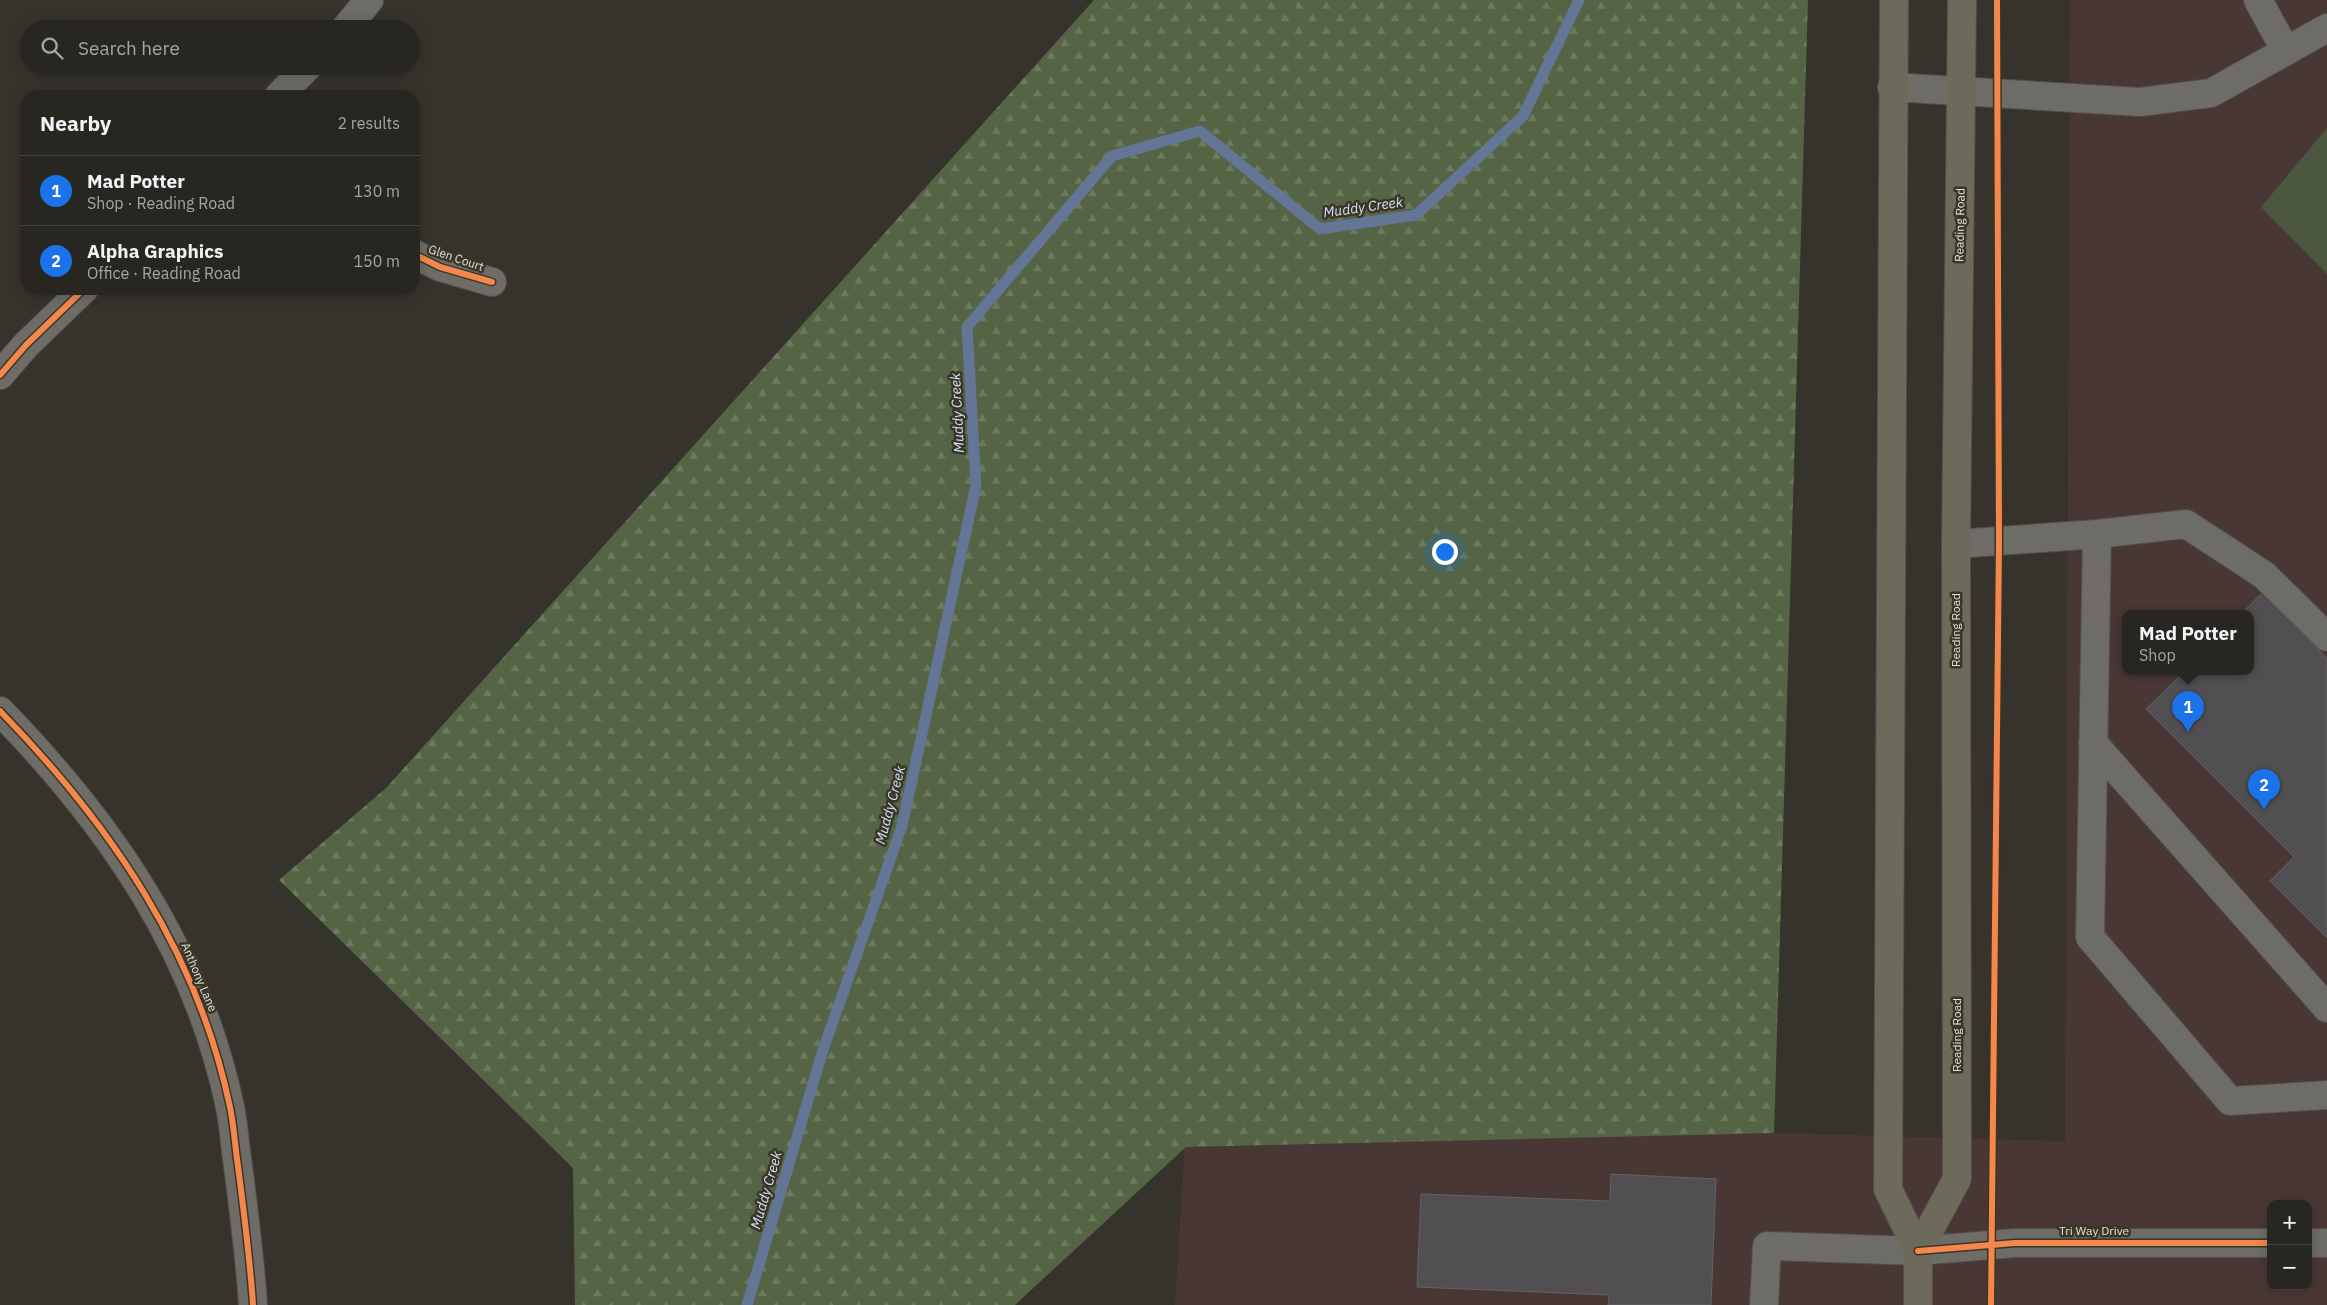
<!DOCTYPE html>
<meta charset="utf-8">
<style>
:root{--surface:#282620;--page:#34322d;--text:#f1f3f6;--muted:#a5a5a5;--line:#44433e;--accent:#1a73e8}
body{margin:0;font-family:"IBM Plex Sans",sans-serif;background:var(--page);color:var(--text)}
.controls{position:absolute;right:15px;bottom:15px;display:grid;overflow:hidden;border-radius:10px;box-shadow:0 2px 12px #0003}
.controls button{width:45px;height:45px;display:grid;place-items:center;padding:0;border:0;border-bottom:1px solid var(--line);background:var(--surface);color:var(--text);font:25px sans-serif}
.you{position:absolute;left:1444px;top:551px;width:18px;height:18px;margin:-12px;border:4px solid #fff;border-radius:50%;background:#1a73e8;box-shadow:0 0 0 8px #1a73e833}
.badge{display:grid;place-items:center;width:32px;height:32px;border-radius:50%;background:var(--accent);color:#fff;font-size:16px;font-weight:700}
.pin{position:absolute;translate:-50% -41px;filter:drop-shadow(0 1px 2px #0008)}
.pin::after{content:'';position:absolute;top:26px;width:18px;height:15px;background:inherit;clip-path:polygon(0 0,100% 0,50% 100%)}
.popup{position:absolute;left:2122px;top:610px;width:132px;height:65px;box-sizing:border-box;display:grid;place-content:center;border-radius:10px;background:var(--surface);filter:drop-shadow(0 1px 4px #0005);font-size:16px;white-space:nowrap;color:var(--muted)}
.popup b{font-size:19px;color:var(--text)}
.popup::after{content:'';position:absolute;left:50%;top:100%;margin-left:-10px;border:10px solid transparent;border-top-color:var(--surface)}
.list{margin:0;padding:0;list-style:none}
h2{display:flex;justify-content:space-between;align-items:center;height:65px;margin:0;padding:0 20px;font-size:21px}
h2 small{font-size:16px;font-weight:400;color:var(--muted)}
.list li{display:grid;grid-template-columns:32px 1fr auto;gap:15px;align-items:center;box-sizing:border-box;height:70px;padding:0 20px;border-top:1px solid var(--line)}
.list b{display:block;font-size:19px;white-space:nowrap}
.list p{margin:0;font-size:16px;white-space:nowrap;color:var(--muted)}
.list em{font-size:16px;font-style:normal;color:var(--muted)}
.icon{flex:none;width:28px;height:28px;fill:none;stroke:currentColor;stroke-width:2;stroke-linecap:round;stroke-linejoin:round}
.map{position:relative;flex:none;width:2327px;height:1305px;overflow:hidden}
.search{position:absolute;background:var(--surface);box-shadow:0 2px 12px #0003;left:20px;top:20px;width:400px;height:55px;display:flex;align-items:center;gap:12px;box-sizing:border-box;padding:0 18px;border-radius:28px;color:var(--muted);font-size:19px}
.panel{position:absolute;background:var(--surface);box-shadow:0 2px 12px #0003;left:20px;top:90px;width:400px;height:205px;border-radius:20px}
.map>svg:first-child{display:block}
</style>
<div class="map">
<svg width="2327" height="1305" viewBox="0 0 2327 1305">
<defs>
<pattern id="forest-firs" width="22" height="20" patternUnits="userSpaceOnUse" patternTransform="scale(1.25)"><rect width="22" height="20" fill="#546444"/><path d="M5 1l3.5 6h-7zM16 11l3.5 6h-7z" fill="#6c7a5e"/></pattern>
</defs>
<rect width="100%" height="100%" fill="#35332b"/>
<path fill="#493735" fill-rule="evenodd" d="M 2070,0 L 2327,0 L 2327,1305 L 1175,1305 L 1187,1108 L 1774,1133 L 2065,1141 ZM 2126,613 L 2250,613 L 2250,671 L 2126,671 ZM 2271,1204 L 2308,1204 L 2308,1286 L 2271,1286 Z"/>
<polygon fill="#4b573e" points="2327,128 2327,274 2261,207"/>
<polygon fill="url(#forest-firs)" points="1094,0 1808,0 1774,1133 1186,1147 1015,1305 575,1305 573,1168 279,880 386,788"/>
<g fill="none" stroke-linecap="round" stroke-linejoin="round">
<polyline stroke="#647595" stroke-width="11" points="747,1305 823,1050 902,826 976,485 967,327 1112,156 1200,131 1320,229 1416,215 1523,116 1579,0"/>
</g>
<g fill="#524f53" stroke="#636261">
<polygon points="2262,593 2327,658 2327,938 2270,881 2294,857 2146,709 2185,671 2250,671 2250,613 2242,613"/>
<polygon points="1611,1174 1716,1179 1711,1305 1608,1305 1609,1295 1417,1287 1421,1194 1610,1201"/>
</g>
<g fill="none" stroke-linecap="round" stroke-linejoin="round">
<defs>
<g id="minor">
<polyline points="2258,0 2286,51"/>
<polyline points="345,29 369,0"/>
<polyline points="1892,87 2140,102 2211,93 2327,28"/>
<polyline points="279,96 308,66"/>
<polyline points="414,254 440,267 492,282"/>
<polyline points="0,375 26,345 84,289"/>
<polyline points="2097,534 2090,937 2230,1101 2327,1095"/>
<polyline points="1956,544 2097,534 2186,524 2264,575 2327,637"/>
<path d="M 0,711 C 110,824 197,950 230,1107 C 234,1126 235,1147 238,1166 C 244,1213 250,1258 253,1305"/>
<polyline points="2093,743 2327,1008"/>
<polyline points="2308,1243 2327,1243"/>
<polyline points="1764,1305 1767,1246 1918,1251 2015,1243 2271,1243"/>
</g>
<g id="major">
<polyline points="1894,0 1888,1189 1918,1251 1918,1305"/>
<polyline points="1918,1251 1957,1179 1956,544 1962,0"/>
</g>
</defs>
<use href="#minor" stroke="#504f48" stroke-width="30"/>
<use href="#major" stroke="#504f48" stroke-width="30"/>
<use href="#minor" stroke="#6e6c66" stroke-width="28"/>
<use href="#major" stroke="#6d695b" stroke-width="28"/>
<defs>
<g id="cycleway">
<polyline points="414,254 440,267 492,282"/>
<polyline points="0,375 26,345 84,289"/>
<path d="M 0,711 C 110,824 197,950 230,1107 C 234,1126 235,1147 238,1166 C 244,1213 250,1258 253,1305"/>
<polyline points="1918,1251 2015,1243 2271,1243"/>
<polyline points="1991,1305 1999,541 1997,0"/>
</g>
</defs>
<use href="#cycleway" stroke="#393627" stroke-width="9"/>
<use href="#cycleway" stroke="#f5874c" stroke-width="6"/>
</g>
<g text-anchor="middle" stroke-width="5" stroke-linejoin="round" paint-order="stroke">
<g font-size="12" fill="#e4e3d9" stroke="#393627">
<text transform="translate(1960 225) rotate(-89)" y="4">Reading Road</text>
<text transform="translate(456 258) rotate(19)" y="4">Glen Court</text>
<text transform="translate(1956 630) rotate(-90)" y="4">Reading Road</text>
<text transform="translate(199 977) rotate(67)" y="4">Anthony Lane</text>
<text transform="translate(1957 1035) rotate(-90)" y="4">Reading Road</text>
<text x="2094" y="1235">Tri Way Drive</text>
</g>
<g font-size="14" font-style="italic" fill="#d5e2fa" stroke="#393627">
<text transform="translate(1363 207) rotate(-8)" y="5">Muddy Creek</text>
<text transform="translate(957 413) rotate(-93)" y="5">Muddy Creek</text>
<text transform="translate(890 805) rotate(-75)" y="5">Muddy Creek</text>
<text transform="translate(766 1190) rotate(-74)" y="5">Muddy Creek</text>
</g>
</g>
</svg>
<div class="controls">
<button>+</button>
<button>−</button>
</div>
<div class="you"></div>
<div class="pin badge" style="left:2188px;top:732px">1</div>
<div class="popup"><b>Mad Potter</b>Shop</div>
<div class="pin badge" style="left:2264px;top:810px">2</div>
<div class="search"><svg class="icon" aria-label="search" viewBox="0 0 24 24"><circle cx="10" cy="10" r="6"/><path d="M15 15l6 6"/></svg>Search here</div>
<section class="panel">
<h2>Nearby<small>2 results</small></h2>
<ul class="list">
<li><span class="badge">1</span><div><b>Mad Potter</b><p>Shop · Reading Road</p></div><em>130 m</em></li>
<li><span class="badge">2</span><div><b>Alpha Graphics</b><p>Office · Reading Road</p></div><em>150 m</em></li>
</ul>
</section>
</div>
